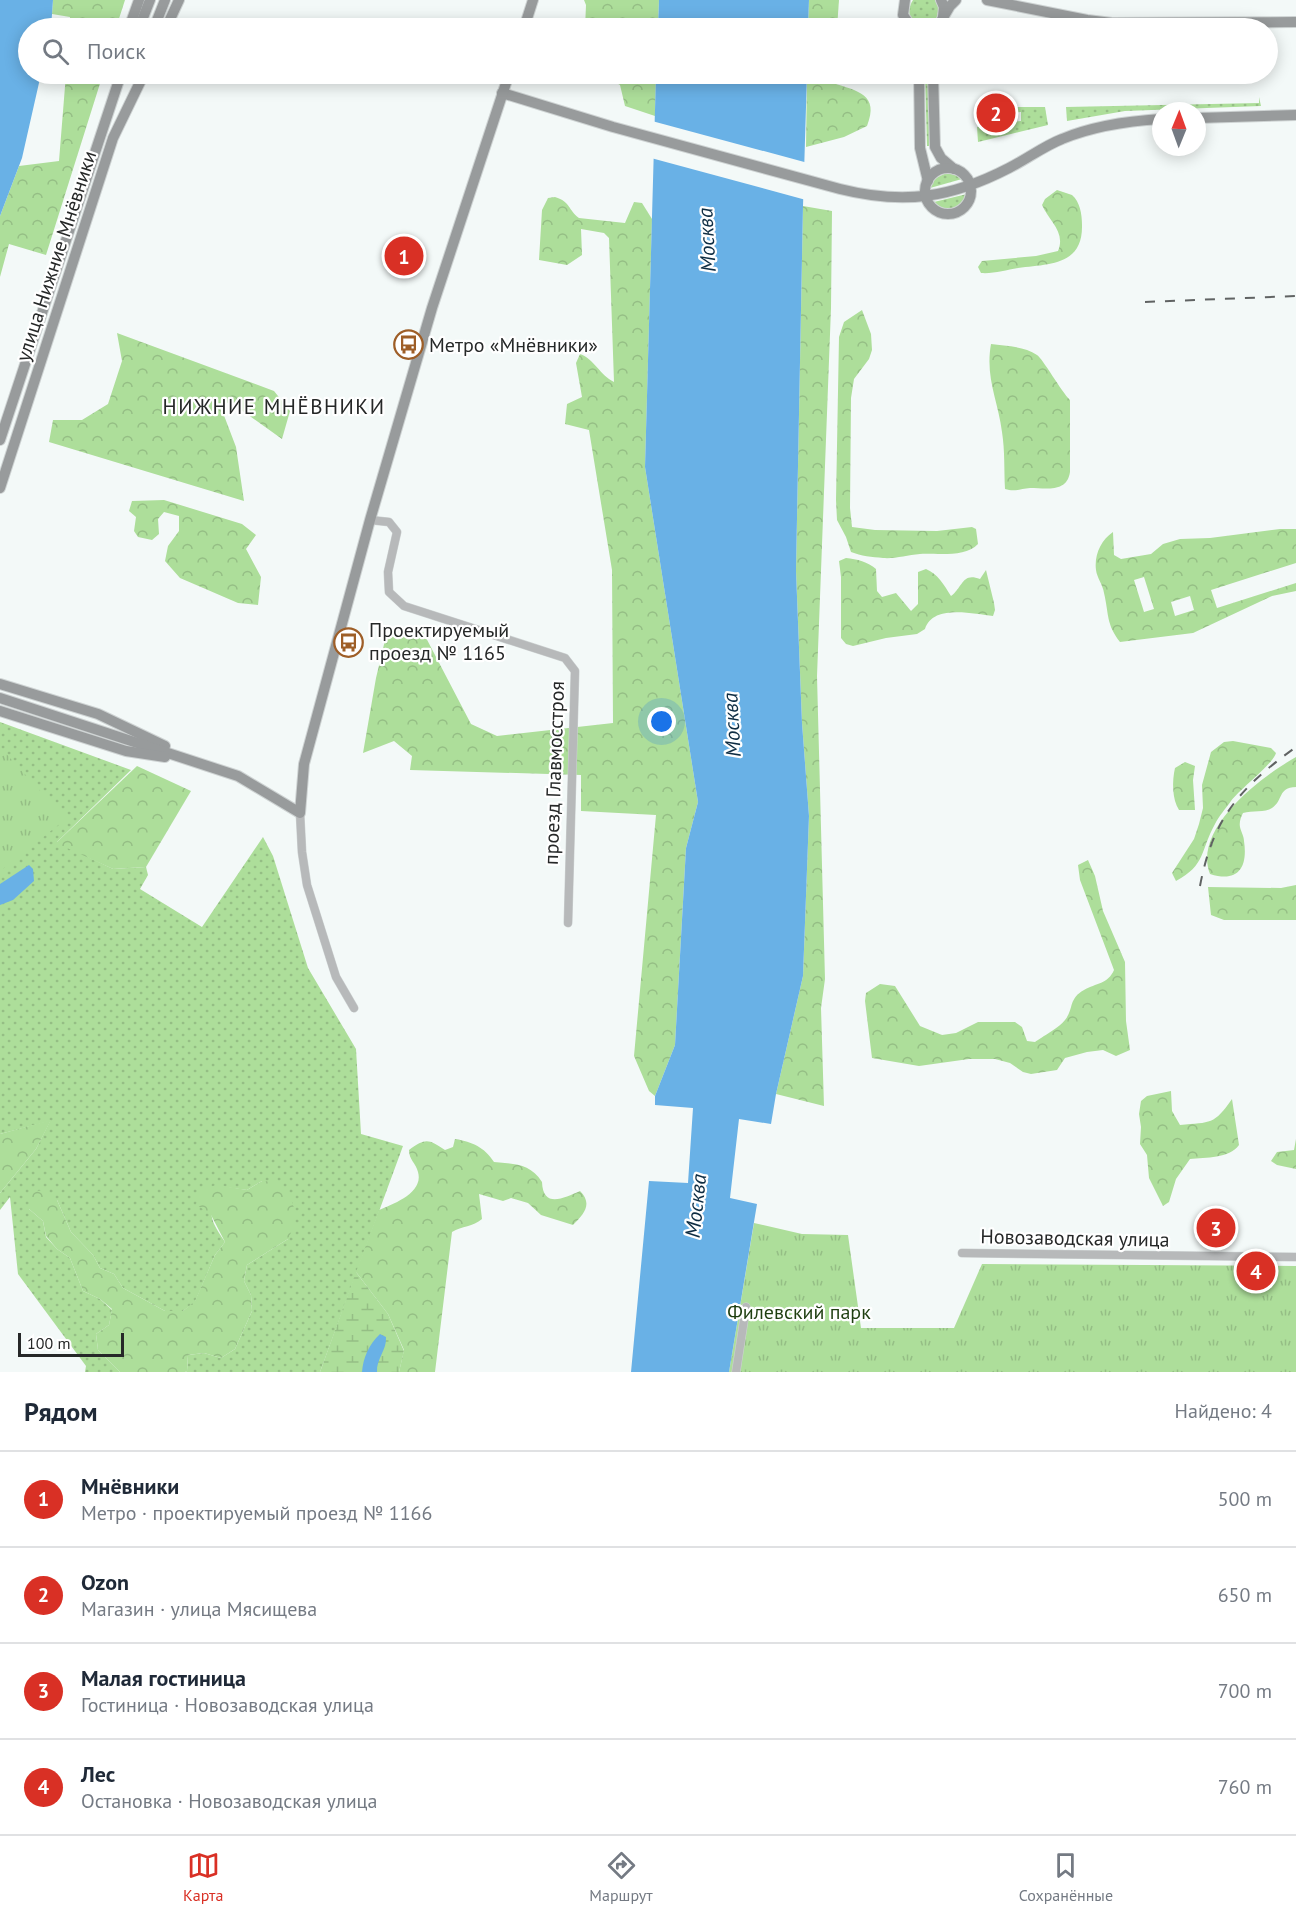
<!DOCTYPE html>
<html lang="ru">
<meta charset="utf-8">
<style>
:root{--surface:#fff;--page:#f2f2f3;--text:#1f2937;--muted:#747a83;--line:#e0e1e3;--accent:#d93025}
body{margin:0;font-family:"PT Sans",sans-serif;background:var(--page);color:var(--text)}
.compass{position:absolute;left:1152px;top:102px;width:54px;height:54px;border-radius:50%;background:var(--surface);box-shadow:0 3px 15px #0003;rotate:1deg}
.scale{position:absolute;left:18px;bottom:15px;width:106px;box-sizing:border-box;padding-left:6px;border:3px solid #262828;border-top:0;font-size:16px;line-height:21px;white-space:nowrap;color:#262828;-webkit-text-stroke:4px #fff;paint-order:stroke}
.you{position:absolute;left:662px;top:722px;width:21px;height:21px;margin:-15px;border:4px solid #fff;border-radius:50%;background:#1a73e8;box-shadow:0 0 0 9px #1a73e833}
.badge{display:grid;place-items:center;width:39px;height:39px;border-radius:50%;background:var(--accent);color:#fff;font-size:20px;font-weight:700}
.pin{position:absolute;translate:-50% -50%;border:3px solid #fff;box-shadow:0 2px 6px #0006}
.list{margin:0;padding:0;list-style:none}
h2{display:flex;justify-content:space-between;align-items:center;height:78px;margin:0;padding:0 24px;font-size:26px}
h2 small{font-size:20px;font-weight:400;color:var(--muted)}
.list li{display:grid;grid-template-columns:39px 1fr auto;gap:18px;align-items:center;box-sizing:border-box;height:96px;padding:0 24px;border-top:2px solid var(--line)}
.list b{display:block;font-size:22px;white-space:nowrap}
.list p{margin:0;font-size:20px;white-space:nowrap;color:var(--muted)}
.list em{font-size:20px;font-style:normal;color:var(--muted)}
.icon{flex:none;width:33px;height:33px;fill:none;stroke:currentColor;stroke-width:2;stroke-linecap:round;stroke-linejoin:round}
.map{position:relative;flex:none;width:1296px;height:1372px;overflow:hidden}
.search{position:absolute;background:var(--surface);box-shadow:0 3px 15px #0003;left:18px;right:18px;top:18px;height:66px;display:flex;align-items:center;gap:15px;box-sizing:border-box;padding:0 21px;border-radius:33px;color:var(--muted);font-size:22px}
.sheet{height:462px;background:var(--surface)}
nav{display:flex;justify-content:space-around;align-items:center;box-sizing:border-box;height:84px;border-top:2px solid var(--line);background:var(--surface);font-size:16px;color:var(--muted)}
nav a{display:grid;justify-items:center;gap:3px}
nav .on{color:var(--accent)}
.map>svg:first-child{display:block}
</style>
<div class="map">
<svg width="1296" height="1372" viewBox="0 0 1296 1372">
<defs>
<pattern id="grass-dots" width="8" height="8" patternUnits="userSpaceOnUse" patternTransform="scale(1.5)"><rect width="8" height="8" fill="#adde9a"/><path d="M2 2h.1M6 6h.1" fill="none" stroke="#95be85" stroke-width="1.8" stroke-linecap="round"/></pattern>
<pattern id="forest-crowns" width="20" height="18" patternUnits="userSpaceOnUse" patternTransform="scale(1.5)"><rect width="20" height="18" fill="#adde9a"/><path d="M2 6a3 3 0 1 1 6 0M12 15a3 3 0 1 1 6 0" fill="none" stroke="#95be85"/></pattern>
<pattern id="wetland-marsh" width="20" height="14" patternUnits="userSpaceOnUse" patternTransform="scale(1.5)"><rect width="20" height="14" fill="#adde9a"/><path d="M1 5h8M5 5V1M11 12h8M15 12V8" fill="none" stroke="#95be85"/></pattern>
<pattern id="park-tufts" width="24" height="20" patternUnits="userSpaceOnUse" patternTransform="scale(1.5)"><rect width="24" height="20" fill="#adde9a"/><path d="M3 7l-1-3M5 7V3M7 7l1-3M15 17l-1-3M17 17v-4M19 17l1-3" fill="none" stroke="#95be85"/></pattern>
</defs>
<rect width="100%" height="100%" fill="#f3f9f8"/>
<g fill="url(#grass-dots)">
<path d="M 913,0 L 935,0 L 939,8 L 936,20 L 928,25 C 912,26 904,14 913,0 Z"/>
<polygon points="925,74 930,74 932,146 927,146"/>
<polygon points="1259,97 1261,106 1125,111 1067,121 1066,107 1259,103"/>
<polygon points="1009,107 1045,107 1048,125 978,142 977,127 1006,127 1009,125 1010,122 1021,121 1021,112 1009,113"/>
<polygon points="946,173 956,174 962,179 930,188 934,179"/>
<path d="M 967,194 C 961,210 946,214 934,202 Z"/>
<path d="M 0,722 L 131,770 L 57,842 L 113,869 L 146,867 L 148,875 L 140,889 L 202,927 L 263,837 L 273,856 L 308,968 L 356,1049 L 361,1134 L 403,1146 L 320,1372 L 185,1372 L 187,1371 L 188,1355 L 204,1353 L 221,1358 L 235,1349 L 252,1311 L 251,1295 L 244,1281 L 247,1265 L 288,1239 L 262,1181 L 247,1190 L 217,1186 C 209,1215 208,1217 225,1242 L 215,1255 L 195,1302 L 183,1311 L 165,1311 L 123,1288 L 114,1274 L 100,1268 L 93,1255 L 71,1232 L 57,1200 L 29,1209 L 43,1221 L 46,1237 L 57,1249 L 70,1258 L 83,1291 L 100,1299 L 112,1310 L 109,1325 L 96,1334 L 98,1350 L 120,1372 L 85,1372 L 86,1366 L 18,1274 L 10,1197 L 0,1210 L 0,1193 L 36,1149 L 50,1121 L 0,1134 Z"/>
</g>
<g fill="url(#forest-crowns)" fill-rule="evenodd">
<polygon points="53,0 125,0 116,28 69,28 70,17 52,14"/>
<polygon points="584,0 659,0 658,28 585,28 586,5"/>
<polygon points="809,0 839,0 837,28 808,28"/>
<polygon points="66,74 103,74 46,255 9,244 0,277 0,216 19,166 59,161"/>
<polygon points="593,74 656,74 655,116 625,106 620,85 606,77"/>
<path d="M 807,74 L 834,74 L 833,83 C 857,91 880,94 867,126 L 844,137 L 806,147 Z"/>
<path d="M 1057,190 L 1072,195 C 1080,202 1082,214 1082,225 C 1083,266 1048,264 1018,268 C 1006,270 993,274 981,273 L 978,267 L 982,261 L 1036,256 L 1058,251 C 1066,232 1049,221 1042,205 L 1045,199 Z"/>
<path d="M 555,197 C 571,202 568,210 579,218 L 625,223 L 634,202 L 642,203 L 652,219 L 645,467 L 698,802 L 686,848 L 675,1045 L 655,1096 L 649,1091 L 634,1056 L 656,815 L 581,811 L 581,775 L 410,770 L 412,756 L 394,741 L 363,753 L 376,678 L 386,636 L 423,632 L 471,724 L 497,736 L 613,723 L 612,570 L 589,430 L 565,424 L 567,404 L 582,397 L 576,363 L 580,354 C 594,359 600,375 614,382 L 609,238 L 604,233 L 581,229 L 582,255 L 567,265 L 539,260 L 542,210 L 548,198 Z"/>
<polygon points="803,206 832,211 831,308 817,676 825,979 821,1008 824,1106 776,1094 803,976 809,816 802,723 796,571"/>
<path d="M 862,310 L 871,334 L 872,350 L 869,359 L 854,379 L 851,398 L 850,508 L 852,527 L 875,530 L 937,531 L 972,527 L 976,529 L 978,544 C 965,558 937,553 920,554 C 907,555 895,559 883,558 C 872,557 861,556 851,552 L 846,537 L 837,520 L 836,500 L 839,337 L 844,322 Z"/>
<polygon points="117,333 274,391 290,411 282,439 230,402 220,405 236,447 244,501 49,442 53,420 82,420 108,404 122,361"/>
<path d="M 991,344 C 1005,346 1024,346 1037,355 C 1043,359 1061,391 1070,400 L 1070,472 C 1067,493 1046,488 1030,488 C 1020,489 1014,492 1005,489 C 1004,470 1005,451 1002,432 C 998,400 985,378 991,344 Z"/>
<polygon points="164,500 242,524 256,535 246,549 261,577 258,605 238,603 180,578 165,561 168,546 179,531 179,516 164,512 158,519 159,534 152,540 138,537 134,531 136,517 129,511 132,501"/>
<path d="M 1280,529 L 1296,529 L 1296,563 L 1211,590 L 1217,608 L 1296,583 L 1296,591 L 1272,596 L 1193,633 L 1120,642 C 1106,624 1109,614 1104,593 C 1103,585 1097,578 1096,570 C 1094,555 1101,540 1113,532 L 1114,555 L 1121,559 L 1151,554 L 1163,544 L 1180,539 L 1210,538 ZM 1144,577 L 1154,609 L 1144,612 L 1134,580 ZM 1190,596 L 1194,610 L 1175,616 L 1171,602 Z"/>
<path d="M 846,558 C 857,559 868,562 876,569 L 877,591 L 882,597 L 896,593 L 911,611 L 918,604 L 918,572 L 926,569 C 938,574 944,585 951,596 C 963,587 962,572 980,579 L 986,570 L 994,603 L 995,610 L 993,616 C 973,614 933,604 925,629 L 917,634 L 886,638 L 853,646 L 846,644 L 841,638 L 841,577 L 839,561 Z"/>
<path d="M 1233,741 L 1271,748 L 1276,753 C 1273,764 1241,788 1231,801 C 1226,808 1219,816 1215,824 C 1200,851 1206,865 1176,881 L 1172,873 L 1194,839 L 1199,824 L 1203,808 L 1202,785 L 1211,752 L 1224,742 Z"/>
<path d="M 1296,757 L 1296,787 C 1277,788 1284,800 1272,808 C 1265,813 1252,810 1243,813 C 1241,817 1239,822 1240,827 C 1241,832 1244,836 1244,841 C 1248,868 1238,883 1210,874 C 1192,829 1262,776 1296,757 Z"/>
<path d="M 1185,762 L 1195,766 L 1193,780 L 1195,810 L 1179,810 C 1172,799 1172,781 1175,768 Z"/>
<polygon points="137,766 191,791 146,867 113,869 56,843"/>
<path d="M 1088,860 L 1095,876 L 1103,911 L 1125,962 L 1126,1021 L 1130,1050 L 1116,1056 L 1103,1050 L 1087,1052 L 1065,1058 L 1057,1070 L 1031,1074 L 1023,1072 L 1010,1063 L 995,1059 L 969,1059 L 919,1066 L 872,1058 L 865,1001 L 866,993 L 880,984 L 895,986 L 920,1026 L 942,1035 L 956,1033 L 978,1022 L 1015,1022 L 1022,1027 L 1027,1041 L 1035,1042 C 1042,1037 1060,1027 1065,1020 C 1074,1009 1068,999 1084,990 C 1096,983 1108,984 1114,970 L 1080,880 L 1078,865 Z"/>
<polygon points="1296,885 1296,920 1224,920 1211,915 1208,887 1281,888"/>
<path d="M 1171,1091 L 1172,1111 L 1180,1125 C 1211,1122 1214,1125 1232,1099 L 1239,1145 C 1229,1159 1206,1157 1190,1159 L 1176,1179 L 1169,1202 L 1163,1206 L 1149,1178 L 1147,1155 L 1140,1144 L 1141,1127 L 1139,1114 L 1141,1101 L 1147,1096 Z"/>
<polygon points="51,1120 36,1149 0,1193 0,1134"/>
<path d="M 455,1139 C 473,1142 484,1147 494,1162 C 514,1164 530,1163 542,1182 C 543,1209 564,1198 580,1191 C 593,1204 584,1214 573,1225 L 541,1215 L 528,1203 L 511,1198 L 503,1201 L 479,1194 L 482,1219 C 473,1227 462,1226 452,1232 L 435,1372 L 399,1372 L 404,1350 L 388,1314 L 356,1272 L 379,1210 C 393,1204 424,1193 418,1172 C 416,1163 409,1160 409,1150 C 426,1138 428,1139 445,1150 L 453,1147 Z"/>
<polygon points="1296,1139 1296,1169 1277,1165 1271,1161 1277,1152 1294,1150"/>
<polygon points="262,1181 278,1182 289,1193 294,1208 295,1224 288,1239 247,1265 244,1281 251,1295 252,1311 235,1349 221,1358 204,1353 188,1355 187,1371 185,1372 120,1372 98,1350 96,1334 109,1325 112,1309 100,1299 83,1291 70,1258 57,1249 46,1236 43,1221 29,1209 29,1192 45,1190 57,1200 71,1232 93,1255 100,1268 114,1274 123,1288 165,1311 183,1311 195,1301 215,1255 225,1242 210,1213 196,1205 201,1189 217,1185 247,1190"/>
</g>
<polygon fill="url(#wetland-marsh)" points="356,1272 388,1314 404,1351 399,1372 320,1372"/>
<g fill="url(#park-tufts)">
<polygon points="0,747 66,819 0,871"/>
<polygon points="754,1223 802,1234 848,1235 861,1328 954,1328 982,1264 1296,1266 1296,1372 729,1372"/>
</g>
<g fill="#69b1e6">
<polygon points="0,0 53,0 51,28 28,28 28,74 41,74 22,158 0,216"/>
<polygon points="659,0 809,0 808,28 658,28"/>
<polygon points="656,74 807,74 803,206 796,571 802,723 809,816 803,976 776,1094 771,1124 739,1119 730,1198 757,1204 729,1372 631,1372 649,1181 688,1183 693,1108 655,1105 655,1096 675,1045 686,848 698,802 645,467"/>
<polygon points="29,865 33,869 34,881 13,900 0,905 0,884"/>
<path d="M 380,1334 L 386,1337 C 387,1350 376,1359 377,1372 L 362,1372 C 363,1358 369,1344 380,1334 Z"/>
</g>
<polygon fill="#f3f9f8" points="652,121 808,163 806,200 651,158"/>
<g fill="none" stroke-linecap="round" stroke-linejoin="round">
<defs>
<g id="street">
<polyline points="370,520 389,522 397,532 388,572 389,592 404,606 565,658 575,671 568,923"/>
<polyline points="300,813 302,852 307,885 336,977 354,1008"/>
<polyline points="962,1253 1296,1257"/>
<polyline points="736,1372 746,1307"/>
</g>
<g id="secondary">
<polyline points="905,0 903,15 912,28"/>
<polyline points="941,0 944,7 943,17"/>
<polyline points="987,0 1087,20 1112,23 1296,22"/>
<polyline points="129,28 139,0"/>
<polyline points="139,28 150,0"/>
<polyline points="154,28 165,0"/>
<polyline points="166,28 179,0"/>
<polyline points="524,28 533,0"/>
<polyline points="937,28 950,6 956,0"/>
<polyline points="919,74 920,148 928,181"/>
<polyline points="933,74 935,147 941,158 954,169"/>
<path d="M 502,93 L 613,127 L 840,189 C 904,205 951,198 1009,168 C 1027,159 1044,146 1062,139 C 1093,126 1128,121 1161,119"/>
<polyline points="1197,118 1296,115"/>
<circle cx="948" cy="191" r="23"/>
<polyline points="0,440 121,74"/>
<polyline points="0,488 113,138 144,74"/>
<polyline points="0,684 98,714 165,746"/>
<polyline points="0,698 238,776 300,813 304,764 370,520 432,308 509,74"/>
<polyline points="0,711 126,751 165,757"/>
</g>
</defs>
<use href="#street" stroke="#ced3d3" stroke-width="9"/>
<use href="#secondary" stroke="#ced3d3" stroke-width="12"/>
<use href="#street" stroke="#b7b9ba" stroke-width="8"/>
<use href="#secondary" stroke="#989b9c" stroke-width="10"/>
<g stroke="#606363" stroke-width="2" stroke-dasharray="10 10" stroke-linecap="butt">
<polyline points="1145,302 1296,296"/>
<path d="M 1200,886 C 1213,817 1241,787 1296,747"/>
</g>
</g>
<defs>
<symbol id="bus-ring" viewBox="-11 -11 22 22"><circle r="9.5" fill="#fff" stroke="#9e5e27" stroke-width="1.5"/><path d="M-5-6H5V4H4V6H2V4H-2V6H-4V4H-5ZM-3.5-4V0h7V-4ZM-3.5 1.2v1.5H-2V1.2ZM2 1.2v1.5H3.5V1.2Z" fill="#9e5e27"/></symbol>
</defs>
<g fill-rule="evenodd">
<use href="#bus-ring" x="392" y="328" width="33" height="33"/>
<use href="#bus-ring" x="332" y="626" width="33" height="33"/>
</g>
<g text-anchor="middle" stroke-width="4.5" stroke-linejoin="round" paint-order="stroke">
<g font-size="20" fill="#262828" stroke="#fff">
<text transform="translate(56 256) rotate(-72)" y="7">улица Нижние Мнёвники</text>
<text transform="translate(554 773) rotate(-88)" y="7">проезд Главмосстроя</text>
<text transform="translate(1075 1238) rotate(1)" y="7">Новозаводская улица</text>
</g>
<g font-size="20" fill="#262828" stroke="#fff" text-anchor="start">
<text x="429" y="352">Метро «Мнёвники»</text>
<text x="369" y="637">Проектируемый<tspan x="369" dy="23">проезд № 1165</tspan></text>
</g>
<g font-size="20" fill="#1f3f10" stroke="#fff">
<text x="799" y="1319">Филевский парк</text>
</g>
<g font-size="21" font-style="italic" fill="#0e2d43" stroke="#fff">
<text transform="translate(707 240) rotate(-93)" y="7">Москва</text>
<text transform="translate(732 725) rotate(-93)" y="7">Москва</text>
<text transform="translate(696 1206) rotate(-84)" y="7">Москва</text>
</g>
<g font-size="21" letter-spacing="1.5" fill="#262828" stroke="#fff">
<text x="274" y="414">НИЖНИЕ МНЁВНИКИ</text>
</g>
</g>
</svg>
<svg class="compass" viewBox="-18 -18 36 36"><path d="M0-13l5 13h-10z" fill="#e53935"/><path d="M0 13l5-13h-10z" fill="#747a83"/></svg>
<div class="scale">100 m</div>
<div class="you"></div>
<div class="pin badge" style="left:404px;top:256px">1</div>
<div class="pin badge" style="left:996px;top:113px">2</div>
<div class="pin badge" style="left:1216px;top:1228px">3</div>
<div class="pin badge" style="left:1256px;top:1271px">4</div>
<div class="search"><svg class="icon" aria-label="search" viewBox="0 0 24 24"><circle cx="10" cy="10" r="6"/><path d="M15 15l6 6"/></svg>Поиск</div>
</div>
<section class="sheet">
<h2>Рядом<small>Найдено: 4</small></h2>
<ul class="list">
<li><span class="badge">1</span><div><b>Мнёвники</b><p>Метро · проектируемый проезд № 1166</p></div><em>500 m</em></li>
<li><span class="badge">2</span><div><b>Ozon</b><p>Магазин · улица Мясищева</p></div><em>650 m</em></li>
<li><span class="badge">3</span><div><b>Малая гостиница</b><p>Гостиница · Новозаводская улица</p></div><em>700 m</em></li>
<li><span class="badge">4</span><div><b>Лес</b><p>Остановка · Новозаводская улица</p></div><em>760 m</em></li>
</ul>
</section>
<nav>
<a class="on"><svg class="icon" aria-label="map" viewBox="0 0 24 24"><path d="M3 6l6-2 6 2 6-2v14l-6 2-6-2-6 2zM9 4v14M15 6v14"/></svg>Карта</a>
<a><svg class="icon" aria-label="directions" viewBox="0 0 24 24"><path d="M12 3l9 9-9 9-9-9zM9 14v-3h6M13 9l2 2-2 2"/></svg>Маршрут</a>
<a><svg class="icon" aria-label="saved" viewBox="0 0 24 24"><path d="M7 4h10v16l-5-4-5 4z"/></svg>Сохранённые</a>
</nav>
